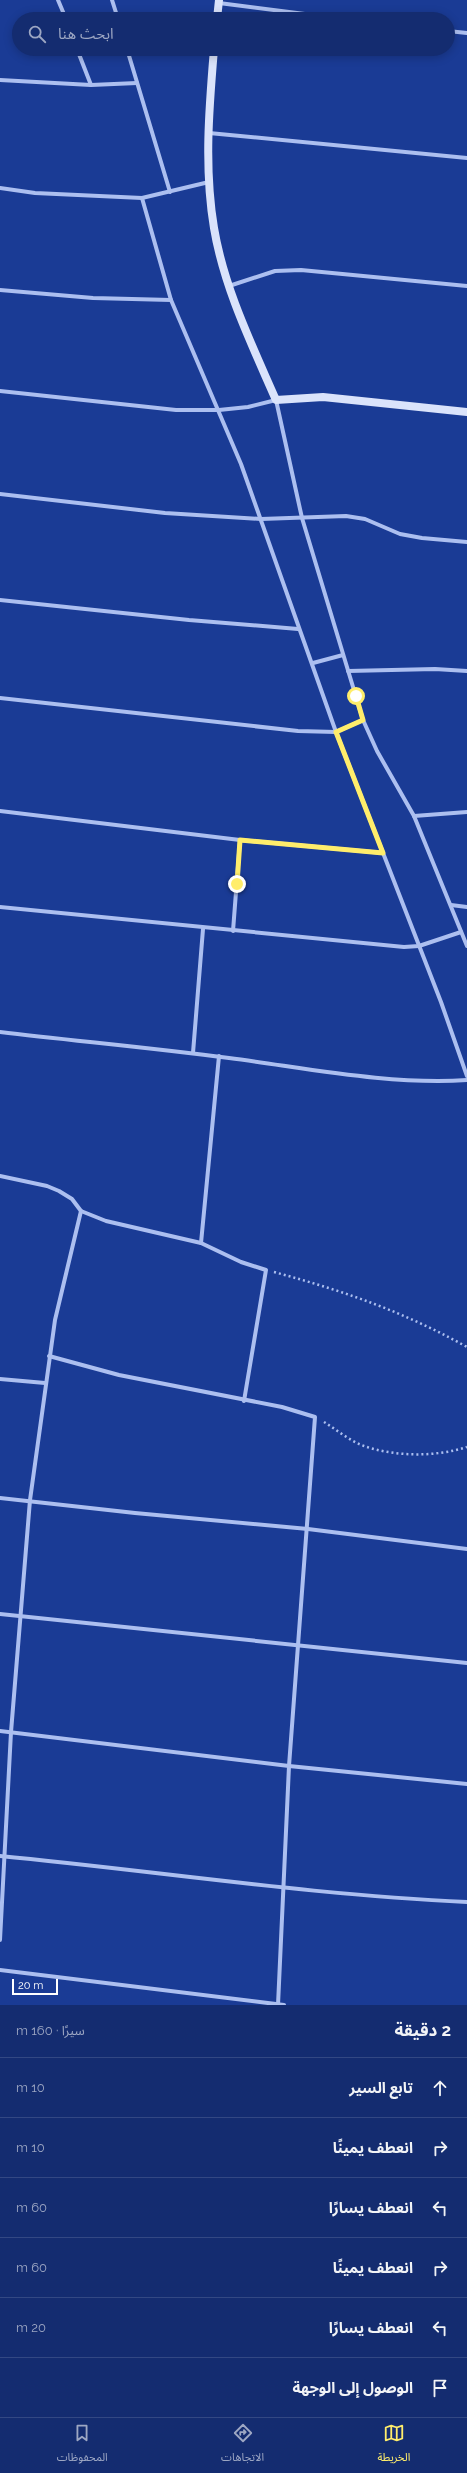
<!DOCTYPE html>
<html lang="ar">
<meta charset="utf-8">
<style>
:root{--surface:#142c70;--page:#1d3475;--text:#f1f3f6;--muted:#9da7c3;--line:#334883;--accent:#ffed6b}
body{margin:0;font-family:Raleway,"Noto Sans Arabic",sans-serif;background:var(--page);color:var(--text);direction:rtl}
.scale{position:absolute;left:12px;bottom:10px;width:46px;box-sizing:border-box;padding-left:4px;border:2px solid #fff;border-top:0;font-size:11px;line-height:14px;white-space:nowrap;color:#fff;-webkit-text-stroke:3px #1a3b95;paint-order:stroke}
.stop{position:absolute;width:12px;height:12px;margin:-9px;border:3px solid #ffed6b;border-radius:50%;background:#fff}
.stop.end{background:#ffed6b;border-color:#fff;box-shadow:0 1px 4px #0008}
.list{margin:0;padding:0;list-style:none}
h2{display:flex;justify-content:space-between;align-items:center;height:52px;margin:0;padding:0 16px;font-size:17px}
h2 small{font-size:13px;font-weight:400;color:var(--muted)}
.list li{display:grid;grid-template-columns:26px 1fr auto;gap:12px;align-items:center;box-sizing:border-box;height:60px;padding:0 16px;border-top:1px solid var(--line)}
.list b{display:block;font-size:15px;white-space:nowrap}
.list em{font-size:13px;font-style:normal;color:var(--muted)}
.icon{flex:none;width:22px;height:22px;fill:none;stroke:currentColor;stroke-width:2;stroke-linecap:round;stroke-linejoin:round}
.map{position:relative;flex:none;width:467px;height:2005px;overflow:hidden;direction:ltr}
.search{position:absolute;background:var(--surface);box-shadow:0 2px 10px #0003;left:12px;right:12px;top:12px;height:44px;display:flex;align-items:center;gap:10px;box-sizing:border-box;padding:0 14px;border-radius:22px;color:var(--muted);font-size:15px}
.sheet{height:412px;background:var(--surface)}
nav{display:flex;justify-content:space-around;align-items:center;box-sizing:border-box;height:56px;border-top:1px solid var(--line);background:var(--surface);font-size:11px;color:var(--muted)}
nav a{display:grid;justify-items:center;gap:2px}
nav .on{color:var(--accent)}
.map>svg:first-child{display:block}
</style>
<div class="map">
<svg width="467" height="2005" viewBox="0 0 467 2005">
<rect width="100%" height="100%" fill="#1a3b95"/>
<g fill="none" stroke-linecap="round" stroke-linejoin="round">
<g stroke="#acbff0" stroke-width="2.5" stroke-dasharray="2 3" stroke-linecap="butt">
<path d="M 274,1272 C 344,1291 404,1312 467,1347"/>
<path d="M 324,1422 C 337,1430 350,1441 364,1446 C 396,1457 436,1457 467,1447"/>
</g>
<g stroke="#acbff0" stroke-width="4">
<polyline points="58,0 66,19"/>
<polyline points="112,0 118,19"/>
<polyline points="219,3 344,19"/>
<polyline points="448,31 467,33"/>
<polyline points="77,49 91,85"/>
<polyline points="127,49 170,192"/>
<polyline points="0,80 91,85 137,83"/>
<polyline points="209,133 467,158"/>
<polyline points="0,188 35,193 142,198 209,182"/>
<polyline points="142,198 171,300 241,464 336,732 441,1002 467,1076"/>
<polyline points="229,286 275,271 301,270 467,286"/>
<polyline points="0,290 93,298 171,300"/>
<polyline points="0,391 176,410 219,410 248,407 276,400 302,518 363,720 377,751 414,816 467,946"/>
<polyline points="0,494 165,513 261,519 346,516 365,519 400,534 422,538 467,542"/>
<polyline points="0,600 189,620 298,629"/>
<polyline points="313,663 343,655"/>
<polyline points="348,671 435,669 467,671"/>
<polyline points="0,698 298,731 336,732 363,720"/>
<polyline points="0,811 240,840 383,853"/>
<polyline points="414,816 467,812"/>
<polyline points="451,905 467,907"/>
<polyline points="0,907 404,947 419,946 461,932"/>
<polyline points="233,931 240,840"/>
<path d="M 0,1032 C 76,1041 153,1048 229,1058 C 307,1068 388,1085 467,1080"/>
<polyline points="193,1053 203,929"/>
<polyline points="0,1176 47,1186 59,1191 72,1199 81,1211 106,1221 201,1243 241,1262 266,1270 244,1401"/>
<polyline points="201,1243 219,1056"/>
<polyline points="49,1356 119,1375 282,1407 315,1417 289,1766 278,2005"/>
<polyline points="0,1379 45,1383"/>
<polyline points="0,1498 135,1513 308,1529 467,1549"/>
<polyline points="0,1614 467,1663"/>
<polyline points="0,1731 289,1766 467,1784"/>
<path d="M 0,1856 C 156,1871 310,1895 467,1902"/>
<polyline points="0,1940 11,1732 30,1500 55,1320 81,1211"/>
<polyline points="0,1970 284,2005"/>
</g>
<g stroke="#dae3fb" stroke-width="8">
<polyline points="217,19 219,0"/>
<path d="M 214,49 C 209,109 204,168 214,228 C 224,288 252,345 276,400 L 323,397 L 467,412"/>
</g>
</g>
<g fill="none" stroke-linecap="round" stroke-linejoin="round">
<polyline stroke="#ffed6b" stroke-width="5" points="237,884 240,840 383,853 336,732 363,720 356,696"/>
</g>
</svg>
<div class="scale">20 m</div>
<div class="stop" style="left:356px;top:696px"></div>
<div class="stop end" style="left:237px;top:884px"></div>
<div class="search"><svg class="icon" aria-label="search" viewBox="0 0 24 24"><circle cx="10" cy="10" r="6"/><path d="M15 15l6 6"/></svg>ابحث هنا</div>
</div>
<section class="sheet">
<h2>2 دقيقة<small>سيرًا · 160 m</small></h2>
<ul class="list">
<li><svg class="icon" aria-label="ahead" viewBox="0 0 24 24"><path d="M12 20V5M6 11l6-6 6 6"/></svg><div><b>تابع السير</b></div><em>10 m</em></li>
<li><svg class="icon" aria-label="right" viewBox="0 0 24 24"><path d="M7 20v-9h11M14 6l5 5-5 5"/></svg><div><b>انعطف يمينًا</b></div><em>10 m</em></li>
<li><svg class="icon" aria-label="left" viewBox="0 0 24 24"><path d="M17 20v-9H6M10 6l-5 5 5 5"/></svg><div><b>انعطف يسارًا</b></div><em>60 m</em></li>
<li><svg class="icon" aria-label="right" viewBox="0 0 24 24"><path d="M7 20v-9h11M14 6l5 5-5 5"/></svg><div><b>انعطف يمينًا</b></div><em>60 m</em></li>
<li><svg class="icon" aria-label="left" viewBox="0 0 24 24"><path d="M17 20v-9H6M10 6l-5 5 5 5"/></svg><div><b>انعطف يسارًا</b></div><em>20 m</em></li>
<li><svg class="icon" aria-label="arrive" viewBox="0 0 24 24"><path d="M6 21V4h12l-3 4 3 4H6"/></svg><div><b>الوصول إلى الوجهة</b></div></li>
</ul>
</section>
<nav>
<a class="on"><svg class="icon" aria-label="map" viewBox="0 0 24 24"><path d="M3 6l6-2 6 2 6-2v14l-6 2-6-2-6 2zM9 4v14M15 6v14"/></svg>الخريطة</a>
<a><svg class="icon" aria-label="directions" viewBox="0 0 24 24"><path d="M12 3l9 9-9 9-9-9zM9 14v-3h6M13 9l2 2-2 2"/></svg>الاتجاهات</a>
<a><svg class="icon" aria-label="saved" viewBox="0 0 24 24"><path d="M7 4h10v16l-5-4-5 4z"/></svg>المحفوظات</a>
</nav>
